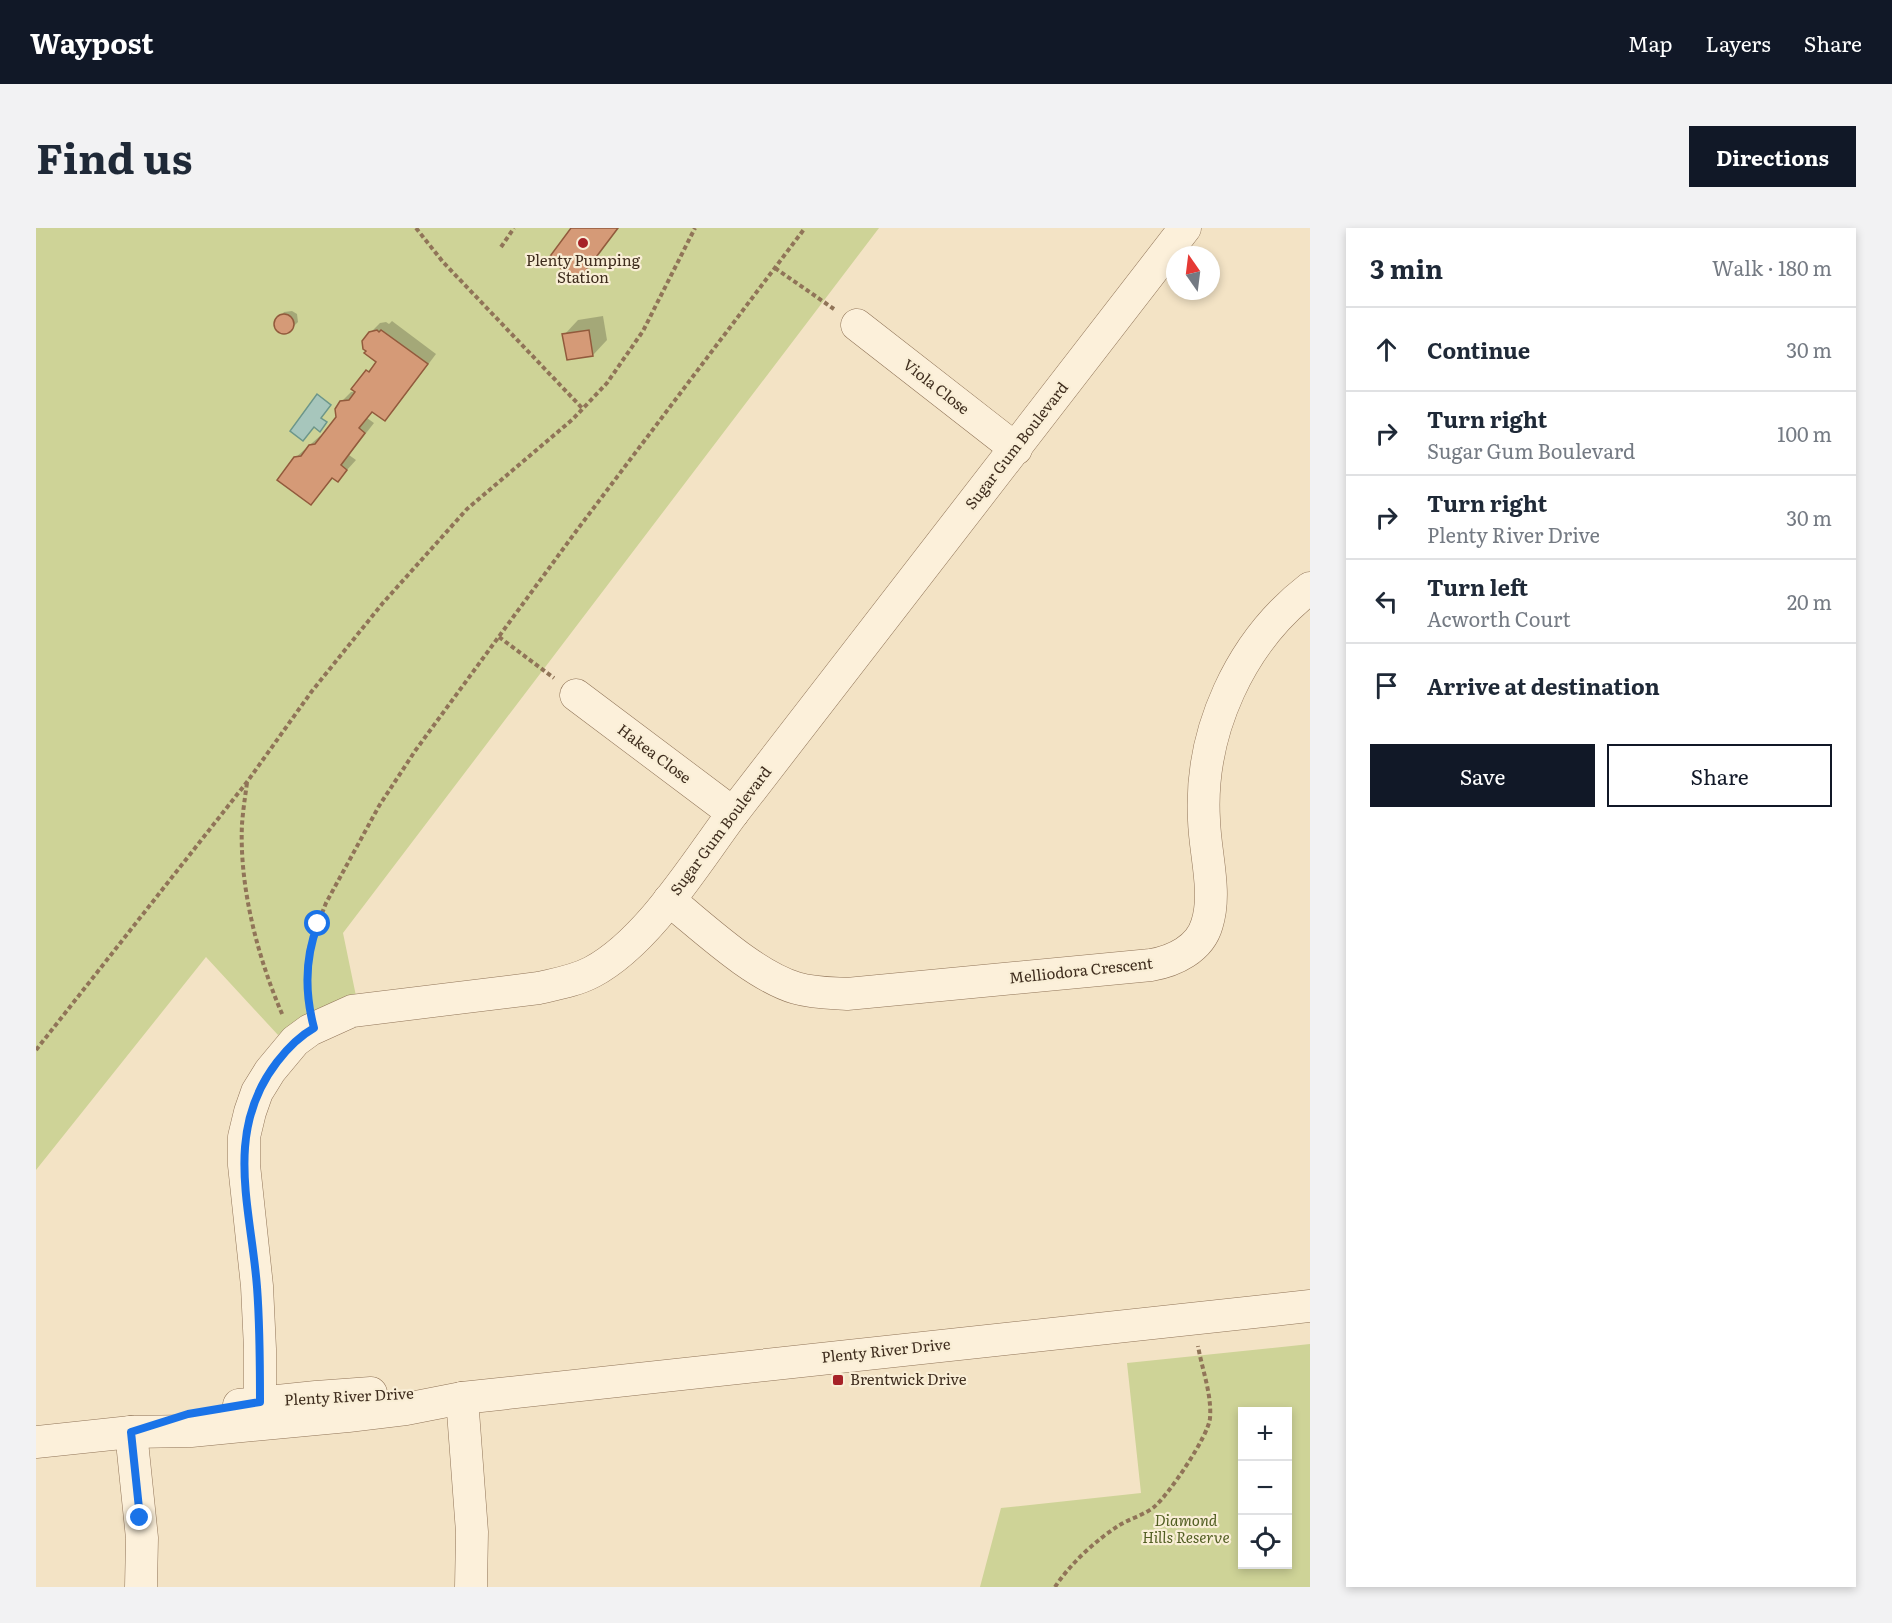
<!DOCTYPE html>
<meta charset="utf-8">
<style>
:root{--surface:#fff;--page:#f2f2f3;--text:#1f2937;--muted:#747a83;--line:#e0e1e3;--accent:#111827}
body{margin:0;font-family:Literata,serif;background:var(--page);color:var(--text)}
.controls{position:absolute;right:18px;bottom:18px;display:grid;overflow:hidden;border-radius:0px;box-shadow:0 3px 9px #0003}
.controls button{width:54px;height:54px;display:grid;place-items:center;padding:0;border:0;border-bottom:2px solid var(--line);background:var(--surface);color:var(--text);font:30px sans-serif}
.compass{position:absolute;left:1130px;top:18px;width:54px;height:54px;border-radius:50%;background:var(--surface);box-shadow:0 3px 9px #0003;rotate:346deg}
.stop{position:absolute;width:18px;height:18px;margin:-14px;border:4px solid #1a73e8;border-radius:50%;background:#fff}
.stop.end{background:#1a73e8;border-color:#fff;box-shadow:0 2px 6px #0008}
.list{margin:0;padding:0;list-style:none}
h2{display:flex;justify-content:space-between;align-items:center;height:78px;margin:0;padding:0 24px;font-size:26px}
h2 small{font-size:20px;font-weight:400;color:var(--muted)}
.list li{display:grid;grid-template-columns:39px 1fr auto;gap:18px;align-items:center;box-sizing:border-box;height:84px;padding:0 24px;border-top:2px solid var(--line)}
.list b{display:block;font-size:22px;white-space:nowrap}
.list p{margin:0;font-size:20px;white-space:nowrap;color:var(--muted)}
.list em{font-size:20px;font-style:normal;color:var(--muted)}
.actions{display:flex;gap:12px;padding:18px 24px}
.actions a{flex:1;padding:14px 0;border:2px solid var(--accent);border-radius:0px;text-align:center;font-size:21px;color:var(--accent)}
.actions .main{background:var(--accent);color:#fff}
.icon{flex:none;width:33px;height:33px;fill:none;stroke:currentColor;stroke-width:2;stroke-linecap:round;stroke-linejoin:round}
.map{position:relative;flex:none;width:1274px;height:1359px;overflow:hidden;border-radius:0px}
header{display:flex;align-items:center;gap:36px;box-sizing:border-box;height:84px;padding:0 30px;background:var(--accent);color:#fff}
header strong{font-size:28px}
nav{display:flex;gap:33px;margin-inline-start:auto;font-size:21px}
.intro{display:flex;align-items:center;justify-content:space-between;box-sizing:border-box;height:144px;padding:0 36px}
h1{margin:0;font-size:42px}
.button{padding:15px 27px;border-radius:0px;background:var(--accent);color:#fff;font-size:21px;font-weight:700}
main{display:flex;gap:36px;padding:0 36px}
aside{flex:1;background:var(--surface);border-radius:0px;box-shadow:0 3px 9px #0003}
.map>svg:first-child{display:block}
</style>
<header>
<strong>Waypost</strong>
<nav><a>Map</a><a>Layers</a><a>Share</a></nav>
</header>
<div class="intro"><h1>Find us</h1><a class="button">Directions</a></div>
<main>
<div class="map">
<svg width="1274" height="1359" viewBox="0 0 1274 1359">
<rect width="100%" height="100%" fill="#f3e3c5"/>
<g fill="#ced397" fill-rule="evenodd">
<path d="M 0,0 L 843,0 L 307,705 L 320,768 C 290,776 265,788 242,807 L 170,729 L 0,942 Z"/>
<path d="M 1274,1116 L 1274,1359 L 944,1359 L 965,1280 L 1105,1265 L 1091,1135 ZM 1206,1184 L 1252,1184 L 1252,1336 L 1206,1336 Z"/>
</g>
<polygon fill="#a7c6bc" stroke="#6c968a" stroke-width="1.5" points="281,166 295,177 285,190 291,194 284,204 278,199 267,213 254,203"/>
<g fill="#0003">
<polygon points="537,0 583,0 556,36 542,51"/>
<polygon points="256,83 261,86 262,94 253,103 246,105 241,101 240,94 248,84"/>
<polygon points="567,88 571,112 557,127 528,107 542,92"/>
<polygon points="356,93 400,126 358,182 349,191 337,183 331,190 338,195 313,227 320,232 302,252 298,249 275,275 259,230 284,208 288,207 301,189 305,174 315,164 321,164 317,161 341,133 334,105 344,95 350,94 353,96"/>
</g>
<g fill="#d59a77" stroke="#925a3c" stroke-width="1.5">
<polygon points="535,0 582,0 542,53 512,31"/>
<circle cx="248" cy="96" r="10"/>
<polygon points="341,102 343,104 345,102 392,136 349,193 336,184 323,200 329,205 305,237 311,242 302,254 296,250 275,277 241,252 258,229 265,228 273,217 279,216 300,189 299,181 304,173 313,172 319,164 315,161 330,142 333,144 340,134 328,125 330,123 327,121 326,113 333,104"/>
<polygon points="553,102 557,128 531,132 526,106"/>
</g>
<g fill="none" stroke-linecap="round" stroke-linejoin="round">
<defs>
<g id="minor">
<polyline points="821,97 980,221"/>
<polyline points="540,467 697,585"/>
<path d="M 633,672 C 668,700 717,747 760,760 C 777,765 793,765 811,766 L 1115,737 C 1138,733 1164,721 1171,696 C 1181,664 1169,626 1168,592 C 1163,504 1204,414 1274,360"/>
<polyline points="426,1170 436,1304 435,1359"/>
<path d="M 224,1174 L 224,1121 L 221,1058 L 208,937 L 208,909 L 214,884 L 221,864 L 234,843 L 259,813 L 274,802 L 316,783 L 503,760 C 520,756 539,753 556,744 C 612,714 659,636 697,585 L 1149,0"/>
<polyline points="203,1177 280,1169 335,1165"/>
<polyline points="95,1204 106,1310 105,1359"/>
<polyline points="0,1214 95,1204 155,1203 312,1188 370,1181 426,1170 1274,1078"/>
</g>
</defs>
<use href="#minor" stroke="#907458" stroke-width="33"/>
<g stroke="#907458" stroke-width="4" stroke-dasharray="4.5 3" stroke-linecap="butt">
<polyline points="380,0 407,34 547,181"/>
<polyline points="465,19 478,0"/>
<polyline points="739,40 798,81"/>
<polyline points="463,409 518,450"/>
<path d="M 211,555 C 209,569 207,583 206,596 C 203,659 222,731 247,788"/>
<polyline points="273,773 271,749 274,716 290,675 343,578 379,523 541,302 769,0"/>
<polyline points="0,822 211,554 276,463 346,376 431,281 537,191 571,155 607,103 659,0"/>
<path d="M 1019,1359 C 1034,1336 1059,1313 1082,1298 C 1093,1291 1108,1287 1118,1279 C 1132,1268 1173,1207 1174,1190 C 1176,1167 1166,1141 1162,1118"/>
</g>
<use href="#minor" stroke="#fcf0da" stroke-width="32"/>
</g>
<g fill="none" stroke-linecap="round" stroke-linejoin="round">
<path stroke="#1a73e8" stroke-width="8" d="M 104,1290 L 95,1204 L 152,1186 L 224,1174 C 224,1136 224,1098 221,1059 C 215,980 187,904 241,834 C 251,821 262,809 278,800 C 269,766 269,729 282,696"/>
</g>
<g fill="#a62228" stroke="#f9eed6" stroke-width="2">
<circle cx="547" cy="15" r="6"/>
<rect x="796" y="1146" width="12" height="12" rx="3"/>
</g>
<g text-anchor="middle" stroke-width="4.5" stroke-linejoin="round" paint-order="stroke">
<g font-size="15" fill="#3f2d1e" stroke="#f9eed6">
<text x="547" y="38">Plenty Pumping<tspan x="547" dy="17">Station</tspan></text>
<text x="814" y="1157" text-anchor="start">Brentwick Drive</text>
</g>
<g font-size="15" fill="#3f2d1e" stroke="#f9eed6">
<text transform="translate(900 159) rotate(38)" y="5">Viola Close</text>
<text transform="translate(981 218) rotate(-52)" y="5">Sugar Gum Boulevard</text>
<text transform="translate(618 526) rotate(37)" y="5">Hakea Close</text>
<text transform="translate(685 603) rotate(-53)" y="5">Sugar Gum Boulevard</text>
<text transform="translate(1045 743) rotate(-6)" y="5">Melliodora Crescent</text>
<text transform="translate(850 1123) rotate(-6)" y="5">Plenty River Drive</text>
<text transform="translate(313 1169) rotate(-3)" y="5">Plenty River Drive</text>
</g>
<g font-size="15" font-style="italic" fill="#515e22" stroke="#f9eed6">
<text x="1150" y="1298">Diamond<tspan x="1150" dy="17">Hills Reserve</tspan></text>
</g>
</g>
</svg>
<div class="controls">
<button>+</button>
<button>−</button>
<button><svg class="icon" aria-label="locate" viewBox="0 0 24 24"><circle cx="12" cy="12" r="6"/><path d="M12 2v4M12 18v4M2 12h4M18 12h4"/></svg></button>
</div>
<svg class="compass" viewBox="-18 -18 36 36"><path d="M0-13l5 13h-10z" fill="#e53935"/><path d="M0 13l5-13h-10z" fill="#747a83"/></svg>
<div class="stop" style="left:282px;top:696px"></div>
<div class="stop end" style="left:104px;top:1290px"></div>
</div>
<aside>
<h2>3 min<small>Walk · 180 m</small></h2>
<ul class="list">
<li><svg class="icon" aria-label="ahead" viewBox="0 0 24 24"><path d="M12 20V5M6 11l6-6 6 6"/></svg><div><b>Continue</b></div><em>30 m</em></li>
<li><svg class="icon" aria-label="right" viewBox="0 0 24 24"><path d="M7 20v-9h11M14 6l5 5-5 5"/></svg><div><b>Turn right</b><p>Sugar Gum Boulevard</p></div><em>100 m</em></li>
<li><svg class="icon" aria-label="right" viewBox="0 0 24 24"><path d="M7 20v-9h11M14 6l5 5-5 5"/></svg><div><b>Turn right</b><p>Plenty River Drive</p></div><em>30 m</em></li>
<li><svg class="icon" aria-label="left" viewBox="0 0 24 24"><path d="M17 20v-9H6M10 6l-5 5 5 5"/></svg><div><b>Turn left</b><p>Acworth Court</p></div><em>20 m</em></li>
<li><svg class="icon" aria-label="arrive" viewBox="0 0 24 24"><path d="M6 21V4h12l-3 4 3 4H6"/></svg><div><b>Arrive at destination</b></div></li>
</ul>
<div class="actions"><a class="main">Save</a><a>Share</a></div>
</aside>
</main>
